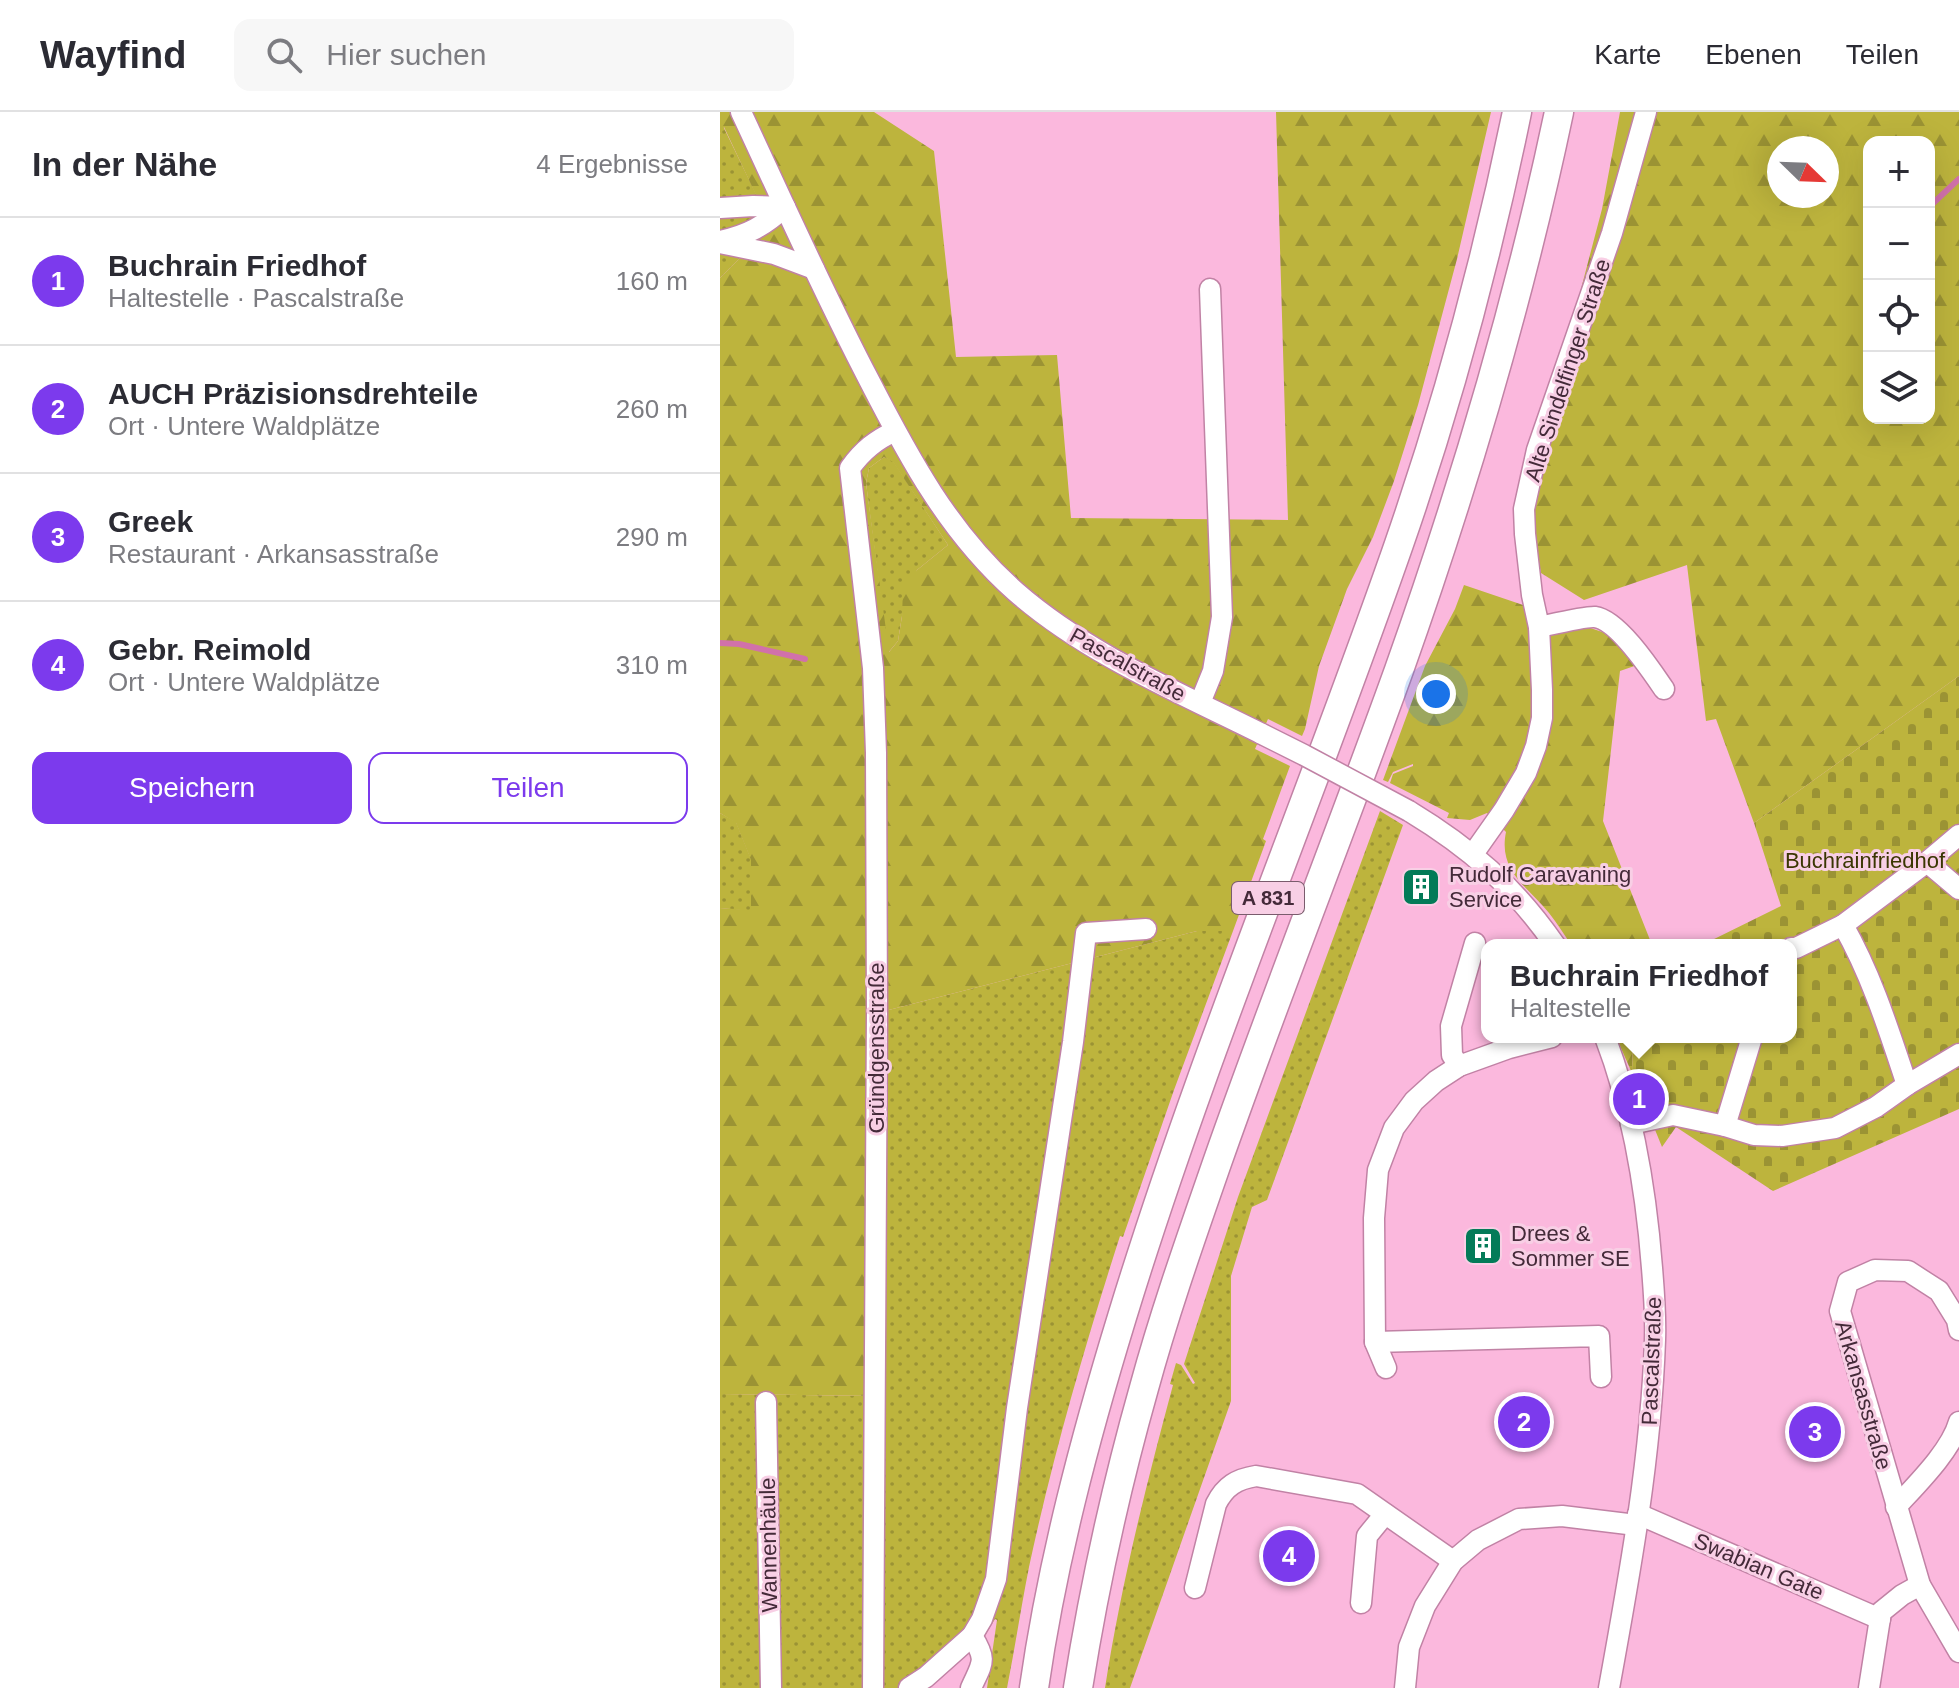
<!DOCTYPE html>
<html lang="de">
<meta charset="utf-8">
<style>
:root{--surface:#fff;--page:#f7f7f7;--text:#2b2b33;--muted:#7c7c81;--line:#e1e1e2;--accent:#7c3aed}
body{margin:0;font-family:Arial,sans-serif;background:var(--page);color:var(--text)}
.controls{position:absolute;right:24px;top:24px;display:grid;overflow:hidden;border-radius:16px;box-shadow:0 8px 32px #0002}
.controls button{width:72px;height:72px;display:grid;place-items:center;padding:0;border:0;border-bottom:2px solid var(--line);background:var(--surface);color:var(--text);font:40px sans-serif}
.compass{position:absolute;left:1047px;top:24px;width:72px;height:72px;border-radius:50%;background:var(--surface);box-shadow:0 8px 32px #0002;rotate:113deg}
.you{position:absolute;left:716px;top:582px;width:28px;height:28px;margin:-20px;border:6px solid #fff;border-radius:50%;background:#1a73e8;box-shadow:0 0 0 12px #1a73e833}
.badge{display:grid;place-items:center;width:52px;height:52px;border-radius:50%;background:var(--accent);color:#fff;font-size:26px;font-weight:700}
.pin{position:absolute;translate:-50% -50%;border:4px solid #fff;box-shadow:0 2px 8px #0006}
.popup{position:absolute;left:761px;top:827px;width:316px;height:104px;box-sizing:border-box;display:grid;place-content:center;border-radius:16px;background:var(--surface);filter:drop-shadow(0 2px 6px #0005);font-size:26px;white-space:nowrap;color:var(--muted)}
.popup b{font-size:30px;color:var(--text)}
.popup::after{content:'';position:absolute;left:50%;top:100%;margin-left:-16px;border:16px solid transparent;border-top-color:var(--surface)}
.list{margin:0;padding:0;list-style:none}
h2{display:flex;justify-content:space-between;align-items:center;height:104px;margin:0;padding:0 32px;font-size:34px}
h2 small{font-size:26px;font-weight:400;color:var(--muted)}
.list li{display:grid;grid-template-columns:52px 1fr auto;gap:24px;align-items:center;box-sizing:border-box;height:128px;padding:0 32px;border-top:2px solid var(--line)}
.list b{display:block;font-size:30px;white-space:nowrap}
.list p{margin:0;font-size:26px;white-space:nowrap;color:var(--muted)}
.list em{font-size:26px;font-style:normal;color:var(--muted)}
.actions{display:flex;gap:16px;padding:24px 32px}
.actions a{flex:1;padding:18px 0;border:2px solid var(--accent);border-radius:16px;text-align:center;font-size:28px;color:var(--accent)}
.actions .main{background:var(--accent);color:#fff}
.icon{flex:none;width:44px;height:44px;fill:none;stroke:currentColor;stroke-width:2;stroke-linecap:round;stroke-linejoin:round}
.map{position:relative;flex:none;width:1239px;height:1576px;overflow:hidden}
header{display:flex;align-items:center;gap:48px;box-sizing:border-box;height:112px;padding:0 40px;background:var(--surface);border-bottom:2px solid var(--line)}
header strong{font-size:38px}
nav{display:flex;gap:44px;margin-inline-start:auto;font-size:28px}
.search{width:560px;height:72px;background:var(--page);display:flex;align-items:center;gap:20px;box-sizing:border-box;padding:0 28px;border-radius:16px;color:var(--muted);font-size:30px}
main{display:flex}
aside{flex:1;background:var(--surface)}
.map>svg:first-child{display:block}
</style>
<header>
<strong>Wayfind</strong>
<div class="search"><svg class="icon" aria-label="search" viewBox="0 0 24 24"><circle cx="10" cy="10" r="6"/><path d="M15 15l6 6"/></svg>Hier suchen</div>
<nav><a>Karte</a><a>Ebenen</a><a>Teilen</a></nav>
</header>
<main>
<aside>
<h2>In der Nähe<small>4 Ergebnisse</small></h2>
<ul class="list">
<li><span class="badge">1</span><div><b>Buchrain Friedhof</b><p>Haltestelle · Pascalstraße</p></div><em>160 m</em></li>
<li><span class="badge">2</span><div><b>AUCH Präzisionsdrehteile</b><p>Ort · Untere Waldplätze</p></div><em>260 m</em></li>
<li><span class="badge">3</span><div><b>Greek</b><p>Restaurant · Arkansasstraße</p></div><em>290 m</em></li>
<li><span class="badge">4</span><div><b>Gebr. Reimold</b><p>Ort · Untere Waldplätze</p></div><em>310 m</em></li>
</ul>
<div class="actions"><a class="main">Speichern</a><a>Teilen</a></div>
</aside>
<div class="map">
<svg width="1239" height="1576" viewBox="0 0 1239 1576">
<defs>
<pattern id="grass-dots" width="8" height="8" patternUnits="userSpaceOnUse" patternTransform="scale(2)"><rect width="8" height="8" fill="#bdb43d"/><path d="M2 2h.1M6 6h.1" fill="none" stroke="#9b9334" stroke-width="1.8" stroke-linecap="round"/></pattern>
<pattern id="forest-firs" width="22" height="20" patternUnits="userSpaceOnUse" patternTransform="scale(2)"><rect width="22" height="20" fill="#bdb43d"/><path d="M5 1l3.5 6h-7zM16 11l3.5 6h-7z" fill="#9b9334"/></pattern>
<pattern id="cemetery-stones" width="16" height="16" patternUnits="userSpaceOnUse" patternTransform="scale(2)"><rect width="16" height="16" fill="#bdb43d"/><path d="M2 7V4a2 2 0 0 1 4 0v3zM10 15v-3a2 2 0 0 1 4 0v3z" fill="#9b9334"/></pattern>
</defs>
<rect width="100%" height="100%" fill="#fbb8dd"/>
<g fill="url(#grass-dots)">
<polygon points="3,14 37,84 0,89 0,22"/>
<polygon points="38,100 39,106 28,114 0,119 0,102"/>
<polygon points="0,142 21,145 0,166"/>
<polygon points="164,345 173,349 228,433 197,458 182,504 178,529 168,541 146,371 149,356"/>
<path d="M 660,699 L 683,713 L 547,1088 L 532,1095 L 511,1164 L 511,1289 L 410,1576 L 385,1576 C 401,1473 426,1373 453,1273 L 450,1272 L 456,1251 L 461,1253 L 473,1272 L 475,1271 L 464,1252 L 518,1085 Z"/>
<polygon points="0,701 16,710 31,747 31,799 0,796"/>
<path d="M 477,819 L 513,819 L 454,978 L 403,1125 L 400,1124 C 365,1233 333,1343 309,1455 C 301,1495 295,1536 287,1576 L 267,1576 L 277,1508 L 275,1507 L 263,1527 L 204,1576 L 0,1576 L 0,1282 L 153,1284 L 157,901 Z"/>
</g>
<g fill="url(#forest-firs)" fill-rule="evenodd">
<path d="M 0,0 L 154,0 L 214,39 L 236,245 L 337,243 L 351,406 L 568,408 L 556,0 L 771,0 L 737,147 L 698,293 L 674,369 L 653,425 L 627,477 L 599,554 L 585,617 L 582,624 L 548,607 L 535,637 L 570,654 L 543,727 L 546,729 L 513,819 L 477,819 L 157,901 L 154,1284 L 0,1282 L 0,796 L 31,798 L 31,748 L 16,711 L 0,701 L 0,166 L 21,145 L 0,142 L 0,119 L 16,119 L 39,106 L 38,100 L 0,89 L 36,83 L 4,15 L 0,22 ZM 164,345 L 173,350 L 228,433 L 197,458 L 183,477 L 182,504 L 178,529 L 169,540 L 146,371 L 149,356 Z"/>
<path d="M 900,0 L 1239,0 L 1239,564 L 1034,711 L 996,607 L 986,609 L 967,453 L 864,488 L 821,461 L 813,420 L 814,379 L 846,234 L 882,97 ZM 1149,30 L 1209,30 L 1209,306 L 1149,306 ZM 1059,36 L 1107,36 L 1107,84 L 1059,84 Z"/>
<path d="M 744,473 L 894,524 L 926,550 L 900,559 L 883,709 L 932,833 L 851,833 C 844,822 837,811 829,801 C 807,774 778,759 786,720 L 767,701 L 750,708 L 727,706 L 729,701 L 670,671 L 673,662 L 693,654 L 693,652 L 673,660 L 668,670 L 663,668 L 705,554 L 735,497 Z"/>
<polygon points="896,925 913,925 912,961"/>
</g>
<polygon fill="url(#cemetery-stones)" points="1239,564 1239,997 1053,1079 956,1015 942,1035 912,961 913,925 1071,925 1071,833 982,833 1061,794 1034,711"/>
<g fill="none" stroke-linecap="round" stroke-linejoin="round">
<g stroke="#d171aa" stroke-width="6">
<polyline points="1209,95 1239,67"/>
<polyline points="0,531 19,532 85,547"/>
</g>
<defs>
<g id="minor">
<path d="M 21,0 C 63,90 103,180 149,268 C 189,346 229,421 296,480 C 367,542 458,580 542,622"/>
<polyline points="0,96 33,94 65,95"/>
<path d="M 0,129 C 28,123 44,114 65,95"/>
<polyline points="0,131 54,142 94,157"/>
<path d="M 819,515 C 829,513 866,504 875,505 C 898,508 931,558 944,577"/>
<polyline points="480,591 493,559 502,505 490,177"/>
<path d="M 689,699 C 750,736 794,774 835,833"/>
<polyline points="753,742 784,698 806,661 816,634 822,606 822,578 819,515 812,483 805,422 804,397 817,338 892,121 926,0"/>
<polyline points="1207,750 1239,777"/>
<polyline points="1123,813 1207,750 1239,723"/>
<path d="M 885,925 C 913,998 926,1078 932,1156 C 934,1180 936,1204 935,1228 C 931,1345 910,1461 889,1576"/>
<polyline points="739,954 732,943 731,914 755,831"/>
<polyline points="1187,973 1239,942"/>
<path d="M 911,1012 L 953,1003 L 1005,1014 L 1034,1023 L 1062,1024 L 1115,1016 L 1156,995 L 1187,973 C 1169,919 1152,864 1123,813 L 1076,836 L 1071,836"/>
<polyline points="1005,1014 1032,925"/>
<polyline points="1239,1218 1237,1208 1219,1179 1188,1159 1155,1158 1128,1170 1120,1199 1200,1473 1239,1540"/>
<polyline points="655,1230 879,1224 881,1265"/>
<polyline points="666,1256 655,1230 654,1106 658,1058 674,1016 694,989 716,969 739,954 789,936 832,925"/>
<polyline points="46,1290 51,1576"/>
<path d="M 1176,1395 C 1196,1373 1231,1339 1239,1310"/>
<polyline points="918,1402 1160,1507"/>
<path d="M 475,1476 L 496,1392 C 505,1374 517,1367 536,1364 L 637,1382 L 733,1449"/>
<polyline points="641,1491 647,1424 665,1402"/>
<path d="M 153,1576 L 157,901 L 156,641 L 153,556 L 130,356 C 143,338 156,328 175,319"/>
<polyline points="189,1576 206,1565 252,1524 262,1507 276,1467 297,1296 353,930 366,821 426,817"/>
<path d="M 251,1576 C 262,1551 268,1549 252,1524"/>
<polyline points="685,1576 689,1535 705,1494 733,1449 758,1428 799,1407 842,1404 916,1413"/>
<polyline points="1149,1576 1161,1500 1182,1483 1200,1473"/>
</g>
<g id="highway">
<path d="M 314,1576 C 332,1450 365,1326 402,1205 C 482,943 589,691 679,432 C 728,291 767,146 797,0"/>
<path d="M 358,1576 C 374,1475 396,1375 424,1276 C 445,1199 472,1123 498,1048 C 556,883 620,722 679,558 C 744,375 799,190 839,0"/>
</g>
</defs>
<use href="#minor" stroke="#c182a5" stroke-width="23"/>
<use href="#highway" stroke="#c182a5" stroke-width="31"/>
<use href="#minor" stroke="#fff" stroke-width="20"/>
<use href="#highway" stroke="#fff" stroke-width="28"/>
<defs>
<polyline id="minor-bridge" points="542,622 584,643 689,699"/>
</defs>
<use href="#minor-bridge" stroke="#c182a5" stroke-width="23" stroke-linecap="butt"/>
<use href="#minor-bridge" stroke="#fff" stroke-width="20"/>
</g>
<defs>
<symbol id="building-square" viewBox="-11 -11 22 22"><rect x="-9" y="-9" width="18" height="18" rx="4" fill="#037b58" stroke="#f8cfe5"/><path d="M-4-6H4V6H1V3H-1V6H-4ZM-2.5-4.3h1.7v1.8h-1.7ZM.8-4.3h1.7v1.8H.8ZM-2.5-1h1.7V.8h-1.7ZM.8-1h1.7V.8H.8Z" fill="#fff"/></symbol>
</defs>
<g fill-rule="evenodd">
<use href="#building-square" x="679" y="753" width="44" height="44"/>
<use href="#building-square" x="741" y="1112" width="44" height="44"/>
</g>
<g text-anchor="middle" stroke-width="6" stroke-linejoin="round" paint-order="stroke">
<rect fill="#f8cfe5" stroke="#7a5c6d" stroke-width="2" x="512" y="770" width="72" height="32" rx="6"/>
<g font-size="20" font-weight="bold" fill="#442a39">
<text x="548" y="793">A 831</text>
</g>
<g font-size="22" fill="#442a39" stroke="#f8cfe5">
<text transform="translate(847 258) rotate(-72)" y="8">Alte Sindelfinger Straße</text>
<text transform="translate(408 552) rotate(29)" y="8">Pascalstraße</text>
<text transform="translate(156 936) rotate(-90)" y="8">Gründgensstraße</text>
<text transform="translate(931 1249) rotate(-88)" y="8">Pascalstraße</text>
<text transform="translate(1144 1283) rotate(74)" y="8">Arkansasstraße</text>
<text transform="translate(48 1433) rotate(-91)" y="8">Wannenhäule</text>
<text transform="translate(1039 1454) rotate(23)" y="8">Swabian Gate</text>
</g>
<g font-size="22" fill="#3a3602" stroke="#f8cfe5">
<text x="1145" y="756">Buchrainfriedhof</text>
</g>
<g font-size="22" fill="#442a39" stroke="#f8cfe5" text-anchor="start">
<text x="729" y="770">Rudolf Caravaning<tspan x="729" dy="25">Service</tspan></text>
<text x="791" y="1129">Drees &amp;<tspan x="791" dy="25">Sommer SE</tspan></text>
</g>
</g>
</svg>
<div class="controls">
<button>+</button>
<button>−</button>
<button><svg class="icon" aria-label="locate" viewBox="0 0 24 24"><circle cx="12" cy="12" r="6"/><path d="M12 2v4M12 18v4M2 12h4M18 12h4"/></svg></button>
<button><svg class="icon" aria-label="layers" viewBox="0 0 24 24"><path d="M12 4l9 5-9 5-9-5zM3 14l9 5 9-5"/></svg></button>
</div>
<svg class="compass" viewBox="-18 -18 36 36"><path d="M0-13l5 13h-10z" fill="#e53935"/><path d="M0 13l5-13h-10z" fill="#7c7c81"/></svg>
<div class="you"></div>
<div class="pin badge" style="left:919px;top:987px">1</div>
<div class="popup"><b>Buchrain Friedhof</b>Haltestelle</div>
<div class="pin badge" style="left:804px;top:1310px">2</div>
<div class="pin badge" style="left:1095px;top:1320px">3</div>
<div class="pin badge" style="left:569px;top:1444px">4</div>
</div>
</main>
